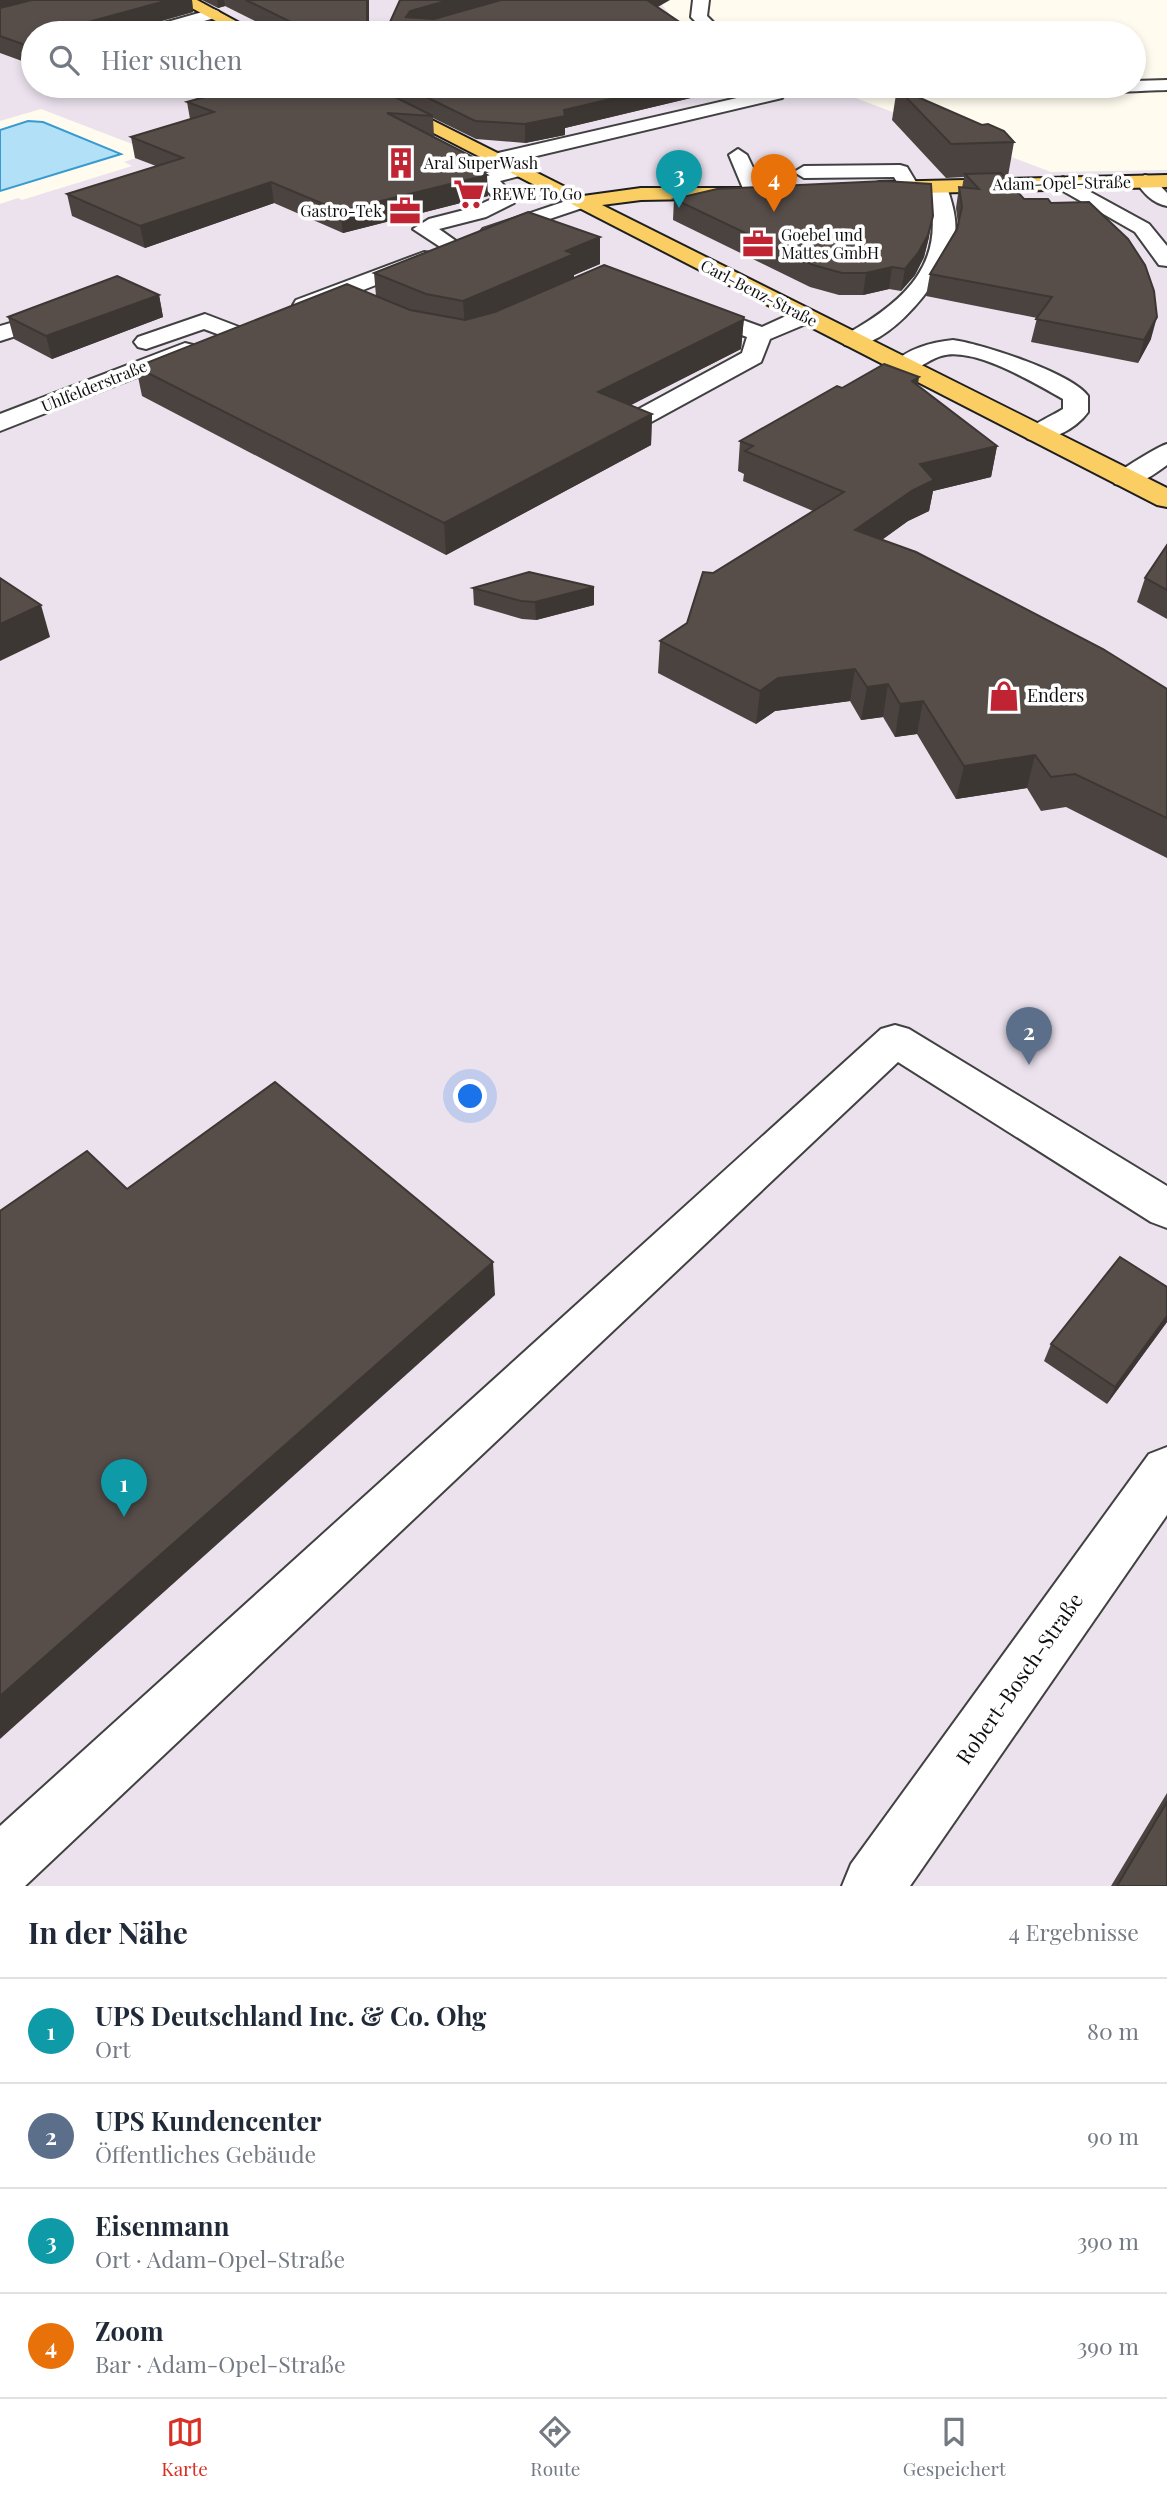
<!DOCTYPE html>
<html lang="de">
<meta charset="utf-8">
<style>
:root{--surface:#fff;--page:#f2f2f3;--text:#1f2937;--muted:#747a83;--line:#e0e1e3;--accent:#d93025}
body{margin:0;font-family:"Playfair Display",serif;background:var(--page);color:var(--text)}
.you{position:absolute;left:471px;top:1097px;width:24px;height:24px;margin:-18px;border:5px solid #fff;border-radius:50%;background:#1a73e8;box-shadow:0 0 0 10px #1a73e833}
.badge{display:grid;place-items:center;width:46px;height:46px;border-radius:50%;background:var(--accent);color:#fff;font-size:23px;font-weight:700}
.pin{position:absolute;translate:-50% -58px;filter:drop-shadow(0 2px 4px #0008)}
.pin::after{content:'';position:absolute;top:37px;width:24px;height:21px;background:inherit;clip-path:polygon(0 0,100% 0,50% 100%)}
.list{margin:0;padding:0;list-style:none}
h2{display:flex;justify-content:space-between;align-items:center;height:91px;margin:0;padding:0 28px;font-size:30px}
h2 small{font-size:23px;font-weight:400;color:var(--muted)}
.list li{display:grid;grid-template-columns:46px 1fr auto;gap:21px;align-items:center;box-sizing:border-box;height:105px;padding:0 28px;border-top:2px solid var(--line)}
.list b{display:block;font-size:26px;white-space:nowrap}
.list p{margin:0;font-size:23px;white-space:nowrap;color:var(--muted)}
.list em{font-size:23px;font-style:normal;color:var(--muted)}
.icon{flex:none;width:38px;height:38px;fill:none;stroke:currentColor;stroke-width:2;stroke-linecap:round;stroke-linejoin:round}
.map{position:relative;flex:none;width:1167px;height:1886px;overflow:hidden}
.search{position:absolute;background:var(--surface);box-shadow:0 4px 10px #0003;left:21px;right:21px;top:21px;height:77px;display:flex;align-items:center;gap:18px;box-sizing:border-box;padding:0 24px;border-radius:38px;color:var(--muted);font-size:26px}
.sheet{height:511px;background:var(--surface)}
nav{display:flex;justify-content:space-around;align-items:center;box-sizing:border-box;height:98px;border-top:2px solid var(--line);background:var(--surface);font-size:19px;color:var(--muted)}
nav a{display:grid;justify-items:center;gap:4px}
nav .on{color:var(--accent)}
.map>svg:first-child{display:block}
</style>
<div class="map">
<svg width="1167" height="1886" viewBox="0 0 1167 1886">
<rect width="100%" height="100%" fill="#fffbee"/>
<polygon fill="#ebe2ed" points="0,0 658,0 672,17 695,33 33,33 33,86 824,86 1051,172 1167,170 1167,1886 0,1886 0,204 18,198 22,200 132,166 124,162 153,152 41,109 0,121"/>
<polygon fill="#b2e1f7" stroke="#389acf" stroke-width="2" points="28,121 43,122 121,154 0,191 0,130"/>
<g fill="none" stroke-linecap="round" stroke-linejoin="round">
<defs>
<g id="minor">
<polygon points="693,0 709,0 707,16 724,33 707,33 691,17"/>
<polygon points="213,9 218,11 221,14 218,17 162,33 137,33 139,30"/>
<path d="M 1167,80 L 1167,90 C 1131,91 910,103 895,86 L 1134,86 L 1134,81 Z"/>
<polygon points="776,89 782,90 785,94 782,98 498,165 488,159 498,153"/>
<polygon points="738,149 747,155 764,191 761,195 747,195 744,191 729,155"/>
<polygon points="520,164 530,170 527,174 500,181 517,199 514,203 486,217 439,229 463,246 459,250 445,250 413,229 429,219 472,208 494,198 476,179 479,175"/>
<polygon points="900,165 907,167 919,187 916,191 902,191 894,177 804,178 794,172 804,166"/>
<path d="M 1145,175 L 1152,177 L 1167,193 L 1167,206 C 1152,203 1144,193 1135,181 Z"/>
<polygon points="1063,177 1149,224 1167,246 1167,266 1159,265 1135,232 1056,187 1053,183"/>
<path d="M 937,181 L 947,187 C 952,203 957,218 955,234 C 951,272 886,355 845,345 L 841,340 L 845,335 C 906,301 949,262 927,187 Z"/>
<polygon points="581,196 588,198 591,202 588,206 490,239 483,237 480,233 483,229"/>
<polygon points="424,252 432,253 435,258 432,263 312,310 296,310 293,305 296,300"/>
<polygon points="693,302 762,327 797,311 813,311 816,316 813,321 770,339 761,362 642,427 633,430 624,427 620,422 624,417 742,353 747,337 685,314 682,309 685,304"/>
<polygon points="205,314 239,327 243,332 239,337 231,339 204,329 146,349 138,347 134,342 138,337"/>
<polygon points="14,322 22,324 26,329 22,334 0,341 0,326"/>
<path d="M 953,340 C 982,344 1072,373 1088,396 L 1088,412 C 1076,429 1048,444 1028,439 L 1024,434 C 1030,425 1052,416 1063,409 L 1063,399 C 1034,383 974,346 941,356 C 924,361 914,376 895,371 L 892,366 C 904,349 933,342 953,340 Z"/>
<polygon points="185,343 193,345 197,350 193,355 0,431 0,414"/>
<path d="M 1167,444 L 1167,465 C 1152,476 1135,489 1115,484 L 1112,478 C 1116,472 1159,446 1167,444 Z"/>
<polygon points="895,1025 909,1029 1167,1186 1167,1228 1151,1222 898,1062 25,1886 0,1886 0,1826 881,1029"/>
<polygon points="1167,1447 1167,1515 910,1886 842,1886 851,1864 1149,1454"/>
</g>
<g id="major">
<polygon points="177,0 197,0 258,33 238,33"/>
<polygon points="342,86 364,86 583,196 641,188 756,188 759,192 756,196 749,198 641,200 602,205 1167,488 1167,507 1157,505"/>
<polygon points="1167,175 1167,187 880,194 873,192 870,188 873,184 880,182"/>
</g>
</defs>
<use href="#minor" stroke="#414141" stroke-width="4"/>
<use href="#major" stroke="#1f1f1f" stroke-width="4"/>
<use href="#minor" fill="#fff" fill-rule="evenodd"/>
<use href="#major" fill="#face63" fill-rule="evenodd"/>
</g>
<g fill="#4b4340">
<polygon points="0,0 192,0 193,12 120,33 33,33 33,65 0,53"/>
<polygon points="202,0 369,0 369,33 279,33 225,6 218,8"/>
<polygon points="244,86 741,86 565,128 565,135 525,143 476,139 433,118 434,136 433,136 471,156 471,166 488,196 343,233 274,203 145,248 72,216 67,194 156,166 135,158 131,137 190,119 187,102"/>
<polygon points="897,88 1014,142 1008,176 1003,176 1151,339 1138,363 1031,342 1037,318 926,296 930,274 957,229 958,225 956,208 959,187 962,188 964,177 946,178 892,120"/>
<polygon points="674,199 929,237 924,257 915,275 901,291 889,289 863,295 839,295 810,287 673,220"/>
<polygon points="600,237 600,264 574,275 574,278 744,317 741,349 630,405 652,414 651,445 446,555 142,396 136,367 376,296 374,273"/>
<polygon points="159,295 163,317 52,359 14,339 8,317"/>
<polygon points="918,386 997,446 991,477 933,491 929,511 908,521 882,540 1167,689 1167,858 1066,807 1041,811 1027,788 956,799 917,734 895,737 883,717 861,720 850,701 775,711 756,724 658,673 660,641 687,623 713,573 813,511 743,481 744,474 738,471 740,441"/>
<polygon points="1167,545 1167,619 1137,602 1145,578"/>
<polygon points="594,587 594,605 536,620 522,619 474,605 473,588"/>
<polygon points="1167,1287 1167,1322 1107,1404 1044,1361 1051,1344"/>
<polygon points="1167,1793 1167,1886 1111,1886"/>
</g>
<g fill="#3d3734">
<polygon points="0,0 49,0 0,12"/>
<polygon points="169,0 192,0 193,12 118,33 88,22"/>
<polygon points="217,0 224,0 225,6 218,8"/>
<rect x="367" y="0" width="2" height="33"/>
<polygon points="449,0 507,0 407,33 406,17 410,11"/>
<polygon points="645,0 670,0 644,15"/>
<polygon points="666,86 741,86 565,128 565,135 525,143 525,124 564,110"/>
<polygon points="471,156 472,177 457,159"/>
<polygon points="487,175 488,196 343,233 340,211"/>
<polygon points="271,182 274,203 145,248 140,226"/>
<polygon points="933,216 929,237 924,257 915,275 901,291 905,269"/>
<polygon points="600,237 600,264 574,275 574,282 465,329 463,301 566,251"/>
<polygon points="892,267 889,289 863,295 866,273"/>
<polygon points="159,295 163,317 52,359 46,336"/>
<polygon points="744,317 741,349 598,422 598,392"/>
<polygon points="1157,317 1151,339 1138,363 1144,340"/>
<polygon points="919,377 915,406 912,381"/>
<polygon points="652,414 651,445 446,555 444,523"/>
<polygon points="997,446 991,477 933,491 929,511 908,521 850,562 855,530 920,464"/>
<polygon points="594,587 594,605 536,620 535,602"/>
<polygon points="41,605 50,637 0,661 0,624"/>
<polygon points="855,669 850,701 775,711 756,724 760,691 778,678"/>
<polygon points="888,684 883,717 861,720 867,687"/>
<polygon points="923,701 917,734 895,737 900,704"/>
<polygon points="1035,755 1027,788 956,799 964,766"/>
<polygon points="493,1262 495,1295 0,1739 0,1696"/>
<polygon points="1167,1316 1167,1322 1107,1404 1115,1387"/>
</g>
<g fill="#574e4a" stroke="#3d3734" stroke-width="2">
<polygon points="32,0 169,0 88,22 121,33 33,33 33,48 0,36 0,8"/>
<polygon points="246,0 367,0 367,33 281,33 303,28"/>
<polygon points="400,0 449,0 410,11 406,17 434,19 501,0 647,0 687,27 702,33 385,33"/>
<polygon points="244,86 373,86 433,116 387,113 471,156 457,159 487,175 340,211 271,182 140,226 67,194 183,158 131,137 214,112 187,102"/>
<polygon points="404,86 666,86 564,110 565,116 525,124 475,121"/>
<polygon points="897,88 982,125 988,124 1004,131 1014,142 951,144"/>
<polygon points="1001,173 1024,199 1048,199 1051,203 1089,202 1128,239 1145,265 1154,291 1157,317 1144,340 1036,319 1052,297 930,274 957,229 962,207 959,187 979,189 965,174"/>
<polygon points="885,181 931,184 933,216 928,235 918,253 905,269 892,267 866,273 842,273 813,265 674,199 717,189"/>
<polygon points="528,212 600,237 566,251 574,254 463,301 426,294 374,273"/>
<polygon points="604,265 744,317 743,320 598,392 652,414 444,523 136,367 347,284 410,310 465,320 495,312"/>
<polygon points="117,276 159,295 46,336 8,317"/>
<polygon points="884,364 919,377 912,381 997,446 920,464 934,480 913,490 855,530 916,552 1103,649 1167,689 1167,818 1075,774 1051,777 1035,755 964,766 923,701 900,704 888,684 867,687 855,669 778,678 760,691 660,641 687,623 703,572 713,573 844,492 745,451 753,446 740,441 837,386 842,388"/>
<polygon points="1167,545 1167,590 1145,578"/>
<polygon points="529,572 594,587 535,602 521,601 473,588"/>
<polygon points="0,578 41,605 0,624"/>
<polygon points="275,1082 493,1262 0,1696 0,1211 87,1151 127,1189"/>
<polygon points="1120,1257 1167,1287 1167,1316 1115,1387 1051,1344"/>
<polygon points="1167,1802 1167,1886 1117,1886"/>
</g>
<defs>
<symbol id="building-bare" viewBox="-9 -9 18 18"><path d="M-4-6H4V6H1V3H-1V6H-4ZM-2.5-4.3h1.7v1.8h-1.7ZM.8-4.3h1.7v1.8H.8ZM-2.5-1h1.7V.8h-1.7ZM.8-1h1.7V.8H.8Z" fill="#c02332" stroke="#fff" stroke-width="2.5" paint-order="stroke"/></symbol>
<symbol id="supermarket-bare" viewBox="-9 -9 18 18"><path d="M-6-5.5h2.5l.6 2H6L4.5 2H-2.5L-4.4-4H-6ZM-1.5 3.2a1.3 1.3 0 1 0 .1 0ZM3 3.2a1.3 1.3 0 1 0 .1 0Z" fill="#c02332" stroke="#fff" stroke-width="2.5" paint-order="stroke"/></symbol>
<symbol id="office-bare" viewBox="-9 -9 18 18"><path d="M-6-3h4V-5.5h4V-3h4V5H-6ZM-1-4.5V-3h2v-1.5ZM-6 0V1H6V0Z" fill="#c02332" stroke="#fff" stroke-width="2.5" paint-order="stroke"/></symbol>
<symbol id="shop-bare" viewBox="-9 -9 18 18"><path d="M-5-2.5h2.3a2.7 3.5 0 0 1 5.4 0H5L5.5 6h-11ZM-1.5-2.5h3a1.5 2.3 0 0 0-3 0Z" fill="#c02332" stroke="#fff" stroke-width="2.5" paint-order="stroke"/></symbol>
</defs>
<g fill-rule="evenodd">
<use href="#building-bare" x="379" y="141" width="44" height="44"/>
<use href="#supermarket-bare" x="447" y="172" width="44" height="44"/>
<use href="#office-bare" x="383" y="189" width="44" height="44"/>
<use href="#office-bare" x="736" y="222" width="44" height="44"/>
<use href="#shop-bare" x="982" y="674" width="44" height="44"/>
</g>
<g text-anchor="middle" stroke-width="7" stroke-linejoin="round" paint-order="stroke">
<g font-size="16" fill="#0e0e0e" stroke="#fff" text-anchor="start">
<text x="424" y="169">Aral SuperWash</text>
<text x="492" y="200">REWE To Go</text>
<text x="382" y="217" text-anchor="end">Gastro-Tek</text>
<text x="781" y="241">Goebel und<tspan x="781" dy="18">Mattes GmbH</tspan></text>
</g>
<g font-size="16" fill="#0e0e0e" stroke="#fff">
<text transform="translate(1062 183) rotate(-1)" y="6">Adam-Opel-Straße</text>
<text transform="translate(759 293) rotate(27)" y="6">Carl-Benz-Straße</text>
<text transform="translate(94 386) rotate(-22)" y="6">Uhlfelderstraße</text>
</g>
<g font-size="18" fill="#0e0e0e" stroke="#fff" text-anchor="start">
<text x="1027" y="702">Enders</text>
</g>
<g font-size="21" fill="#0e0e0e" stroke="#fff">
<text transform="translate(1020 1679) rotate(-55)" y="7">Robert-Bosch-Straße</text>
</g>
</g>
</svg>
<div class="you"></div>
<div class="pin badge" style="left:124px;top:1517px;background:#0f9aa8">1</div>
<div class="pin badge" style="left:1029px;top:1065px;background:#5c6f8a">2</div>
<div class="pin badge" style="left:679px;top:208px;background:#0f9aa8">3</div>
<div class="pin badge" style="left:774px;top:212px;background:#e8710a">4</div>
<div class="search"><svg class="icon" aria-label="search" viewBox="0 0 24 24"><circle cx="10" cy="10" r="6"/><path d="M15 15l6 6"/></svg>Hier suchen</div>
</div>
<section class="sheet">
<h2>In der Nähe<small>4 Ergebnisse</small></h2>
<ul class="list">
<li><span class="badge" style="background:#0f9aa8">1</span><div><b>UPS Deutschland Inc. &amp; Co. Ohg</b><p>Ort</p></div><em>80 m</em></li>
<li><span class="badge" style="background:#5c6f8a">2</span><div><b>UPS Kundencenter</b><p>Öffentliches Gebäude</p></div><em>90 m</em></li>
<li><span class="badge" style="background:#0f9aa8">3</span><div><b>Eisenmann</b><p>Ort · Adam-Opel-Straße</p></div><em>390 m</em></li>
<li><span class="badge" style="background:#e8710a">4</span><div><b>Zoom</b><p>Bar · Adam-Opel-Straße</p></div><em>390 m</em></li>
</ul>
</section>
<nav>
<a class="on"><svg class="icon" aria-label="map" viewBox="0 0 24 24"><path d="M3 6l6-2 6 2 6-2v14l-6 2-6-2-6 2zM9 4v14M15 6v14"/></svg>Karte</a>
<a><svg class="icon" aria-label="directions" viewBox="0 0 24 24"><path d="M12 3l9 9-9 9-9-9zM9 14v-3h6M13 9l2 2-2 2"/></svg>Route</a>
<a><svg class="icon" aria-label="saved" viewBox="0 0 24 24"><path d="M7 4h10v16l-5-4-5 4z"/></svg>Gespeichert</a>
</nav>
